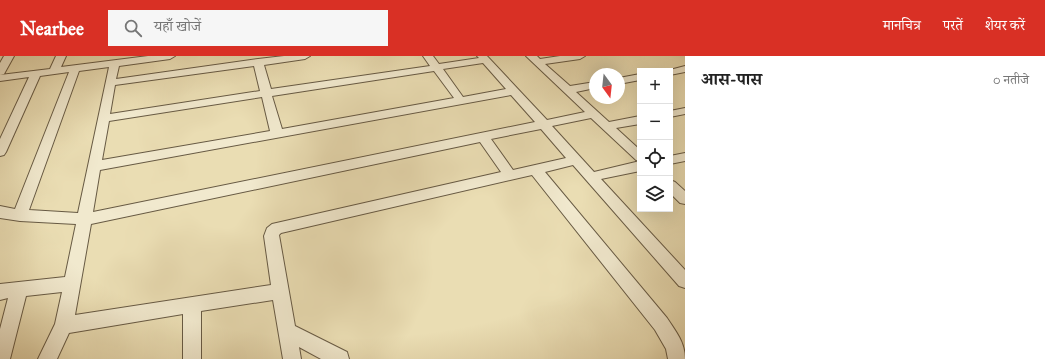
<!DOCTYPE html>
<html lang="hi">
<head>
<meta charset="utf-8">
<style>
  :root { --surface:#fff; --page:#f6f6f6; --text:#222; --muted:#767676; --line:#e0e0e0; --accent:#d93025 }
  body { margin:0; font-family:"IM FELL Great Primer","Noto Serif Devanagari",serif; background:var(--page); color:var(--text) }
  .controls { position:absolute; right:12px; top:12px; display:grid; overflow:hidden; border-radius:0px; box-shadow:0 4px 16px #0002 }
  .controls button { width:36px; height:36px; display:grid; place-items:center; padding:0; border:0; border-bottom:1px solid var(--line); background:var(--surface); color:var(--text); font:20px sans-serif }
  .compass { position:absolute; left:589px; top:12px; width:36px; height:36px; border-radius:50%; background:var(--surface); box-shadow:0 4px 16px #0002; rotate:165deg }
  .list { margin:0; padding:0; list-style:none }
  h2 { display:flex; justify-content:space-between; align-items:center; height:52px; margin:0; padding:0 16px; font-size:17px }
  h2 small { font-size:13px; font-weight:400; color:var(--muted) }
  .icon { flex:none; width:22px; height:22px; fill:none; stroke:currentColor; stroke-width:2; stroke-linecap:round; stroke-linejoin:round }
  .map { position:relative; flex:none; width:685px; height:303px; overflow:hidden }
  header { display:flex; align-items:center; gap:24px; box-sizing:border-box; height:56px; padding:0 20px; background:var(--accent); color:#fff }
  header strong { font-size:19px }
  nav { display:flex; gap:22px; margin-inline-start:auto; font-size:14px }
  .search { width:280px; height:36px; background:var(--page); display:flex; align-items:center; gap:10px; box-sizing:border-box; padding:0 14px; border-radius:0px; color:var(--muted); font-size:15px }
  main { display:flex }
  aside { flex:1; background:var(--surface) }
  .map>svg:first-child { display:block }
</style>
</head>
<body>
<header>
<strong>Nearbee</strong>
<div class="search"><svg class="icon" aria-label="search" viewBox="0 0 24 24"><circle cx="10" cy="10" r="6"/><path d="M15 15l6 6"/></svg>यहाँ खोजें</div>
<nav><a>मानचित्र</a><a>परतें</a><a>शेयर करें</a></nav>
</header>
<main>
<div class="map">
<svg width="685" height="303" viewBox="0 0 685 303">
  <rect width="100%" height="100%" fill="#eaddb3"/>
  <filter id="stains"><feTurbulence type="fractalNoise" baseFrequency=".005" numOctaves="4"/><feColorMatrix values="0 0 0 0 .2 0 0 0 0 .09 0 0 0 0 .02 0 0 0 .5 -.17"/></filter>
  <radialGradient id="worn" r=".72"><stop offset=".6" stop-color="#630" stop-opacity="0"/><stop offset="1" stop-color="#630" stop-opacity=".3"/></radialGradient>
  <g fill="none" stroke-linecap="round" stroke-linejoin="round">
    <!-- street casing -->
    <g stroke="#675a44" stroke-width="2">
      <g id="street">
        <path d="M 4,0 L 14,0 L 4,18 L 0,19 L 50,13 L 56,0 L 66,0 L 61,11 L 148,0 L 175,0 L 170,3 L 119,10 L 116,23 L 258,3 L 284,0 L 310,0 L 305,3 L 264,9 L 271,33 L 430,10 L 423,0 L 433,0 L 439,8 L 479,2 L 477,0 L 487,0 L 547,64 L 585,56 L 526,0 L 537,0 L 540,3 L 560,0 L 585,0 L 580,3 L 545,8 L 570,30 L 595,26 L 595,32 L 576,36 L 609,66 L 640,60 L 640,68 L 616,72 L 640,94 L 640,105 L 636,104 L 591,62 L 552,70 L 594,116 L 640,105 L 640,115 L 601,123 L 685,214 L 685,232 L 679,230 L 573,109 L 545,116 L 667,262 C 676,276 685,286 685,303 L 668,303 L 666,293 L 655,274 L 532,119 L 281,177 L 279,179 L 295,270 L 347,296 L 349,303 L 321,303 L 299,291 L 301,303 L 283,303 L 273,244 L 201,255 L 201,303 L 183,303 L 183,258 L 69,277 L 57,303 L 38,303 L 55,268 L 62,236 L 26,240 L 10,303 L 0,303 L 0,273 L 8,242 L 0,244 L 0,228 L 65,221 L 76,168 L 20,165 L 0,162 L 0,150 L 15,153 L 69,16 L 40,20 L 6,96 L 4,99 L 0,100 L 0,83 L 29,21 L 0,25 L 0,7 ZM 483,7 L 506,33 L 463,41 L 443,13 ZM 254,10 L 260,35 L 110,58 L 115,29 ZM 109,11 L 78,157 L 29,154 L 79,15 ZM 434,15 L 454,42 L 282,73 L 272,40 ZM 511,39 L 535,66 L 93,156 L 100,114 ZM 262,41 L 270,75 L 102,104 L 109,65 ZM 541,73 L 566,102 L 513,114 L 491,83 ZM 480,86 L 501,116 L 272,168 L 267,172 L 264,180 L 271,229 L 75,259 L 91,168 Z"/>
        <polygon points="685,10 685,16 670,19 670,15 666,15"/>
        <polygon points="640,18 640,24 619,28 619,22"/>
        <polygon points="685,52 685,58 670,61 670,55"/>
        <polygon points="685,97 685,105 670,108 670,100"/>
        <polygon points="670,124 675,126 685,135 685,148 680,147 670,137"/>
      </g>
    </g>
    <!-- street -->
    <use href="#street" fill="#f1e9ce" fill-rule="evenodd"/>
  </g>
  <rect width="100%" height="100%" filter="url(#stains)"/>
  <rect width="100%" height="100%" fill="url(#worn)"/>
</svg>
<div class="controls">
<button>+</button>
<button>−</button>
<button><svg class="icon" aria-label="locate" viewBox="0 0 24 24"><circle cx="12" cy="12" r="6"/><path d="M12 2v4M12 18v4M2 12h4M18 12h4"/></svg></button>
<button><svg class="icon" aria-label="layers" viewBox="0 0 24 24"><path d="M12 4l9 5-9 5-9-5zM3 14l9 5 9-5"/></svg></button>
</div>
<svg class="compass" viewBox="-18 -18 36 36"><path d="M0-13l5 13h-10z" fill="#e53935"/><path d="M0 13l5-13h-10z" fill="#767676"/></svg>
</div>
<aside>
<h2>आस-पास<small>0 नतीजे</small></h2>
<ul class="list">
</ul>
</aside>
</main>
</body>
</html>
